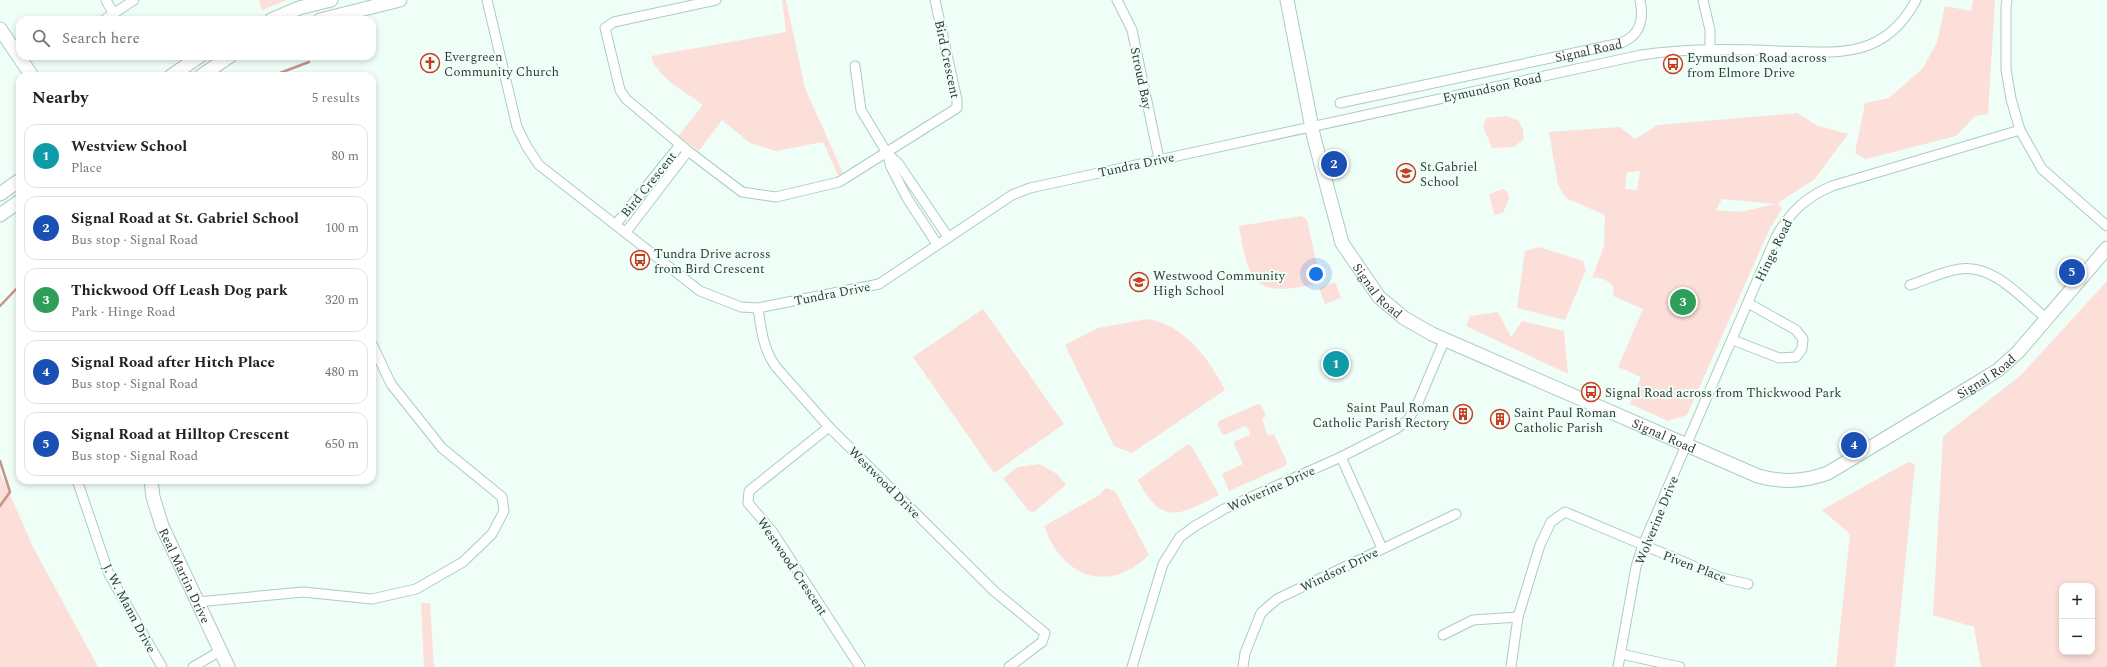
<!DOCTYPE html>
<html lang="en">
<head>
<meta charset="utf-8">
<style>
  :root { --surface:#fff; --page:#f2f2f2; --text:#222; --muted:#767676; --line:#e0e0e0; --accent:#7c3aed }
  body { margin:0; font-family:Spectral,serif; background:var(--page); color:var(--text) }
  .controls { position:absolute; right:12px; bottom:12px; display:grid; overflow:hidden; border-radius:8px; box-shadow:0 2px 6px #0003 }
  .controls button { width:36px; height:36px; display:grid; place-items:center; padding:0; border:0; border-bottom:1px solid var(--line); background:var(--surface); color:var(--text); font:20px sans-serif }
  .you { position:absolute; left:1316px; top:274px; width:14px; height:14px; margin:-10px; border:3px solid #fff; border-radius:50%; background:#1a73e8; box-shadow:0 0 0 6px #1a73e833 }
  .badge { display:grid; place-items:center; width:26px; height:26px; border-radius:50%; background:var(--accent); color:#fff; font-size:13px; font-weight:700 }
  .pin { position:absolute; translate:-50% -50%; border:2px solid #fff; box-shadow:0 1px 4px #0006 }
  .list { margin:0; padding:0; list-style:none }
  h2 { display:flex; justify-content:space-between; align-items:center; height:52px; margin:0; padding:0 16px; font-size:17px }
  h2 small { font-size:13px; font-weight:400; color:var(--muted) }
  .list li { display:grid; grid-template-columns:26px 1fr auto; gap:12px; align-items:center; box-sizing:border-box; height:64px; margin:0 8px 8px; padding:0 8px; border:1px solid var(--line); border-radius:12px }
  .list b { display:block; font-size:15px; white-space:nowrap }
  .list p { margin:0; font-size:13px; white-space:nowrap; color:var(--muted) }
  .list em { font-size:13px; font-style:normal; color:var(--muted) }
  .icon { flex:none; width:22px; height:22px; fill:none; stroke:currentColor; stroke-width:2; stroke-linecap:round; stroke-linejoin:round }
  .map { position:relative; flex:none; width:2107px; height:667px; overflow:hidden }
  .search { position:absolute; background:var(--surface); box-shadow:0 2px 6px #0003; left:16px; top:16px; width:360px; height:44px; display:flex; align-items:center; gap:10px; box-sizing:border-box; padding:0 14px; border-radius:12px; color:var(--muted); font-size:15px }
  .panel { position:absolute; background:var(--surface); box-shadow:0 2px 6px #0003; left:16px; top:72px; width:360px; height:412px; border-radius:12px }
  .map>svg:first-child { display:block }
</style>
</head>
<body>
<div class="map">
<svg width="2107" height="667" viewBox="0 0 2107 667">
  <rect width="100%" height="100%" fill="#f0fef8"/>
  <!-- green -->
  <g fill="#fddfd9" fill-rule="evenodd">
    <polygon points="259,0 287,0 262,10"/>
    <path d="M 782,0 L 786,0 L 805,88 L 843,173 L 838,175 L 823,142 L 776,151 L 750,143 L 722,120 L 699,151 L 678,136 L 703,105 C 685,91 658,79 651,56 L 786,32 Z"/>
    <polygon points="1973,0 1995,0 1988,114 1975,116 1956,136 1866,159 1855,153 1865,103 1889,98 1923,68 1937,42 1945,6 1971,11"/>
    <path d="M 1797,113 L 1818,126 L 1848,134 L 1815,179 L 1778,203 L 1782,209 L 1770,228 L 1687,415 L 1668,421 L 1630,404 L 1641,377 L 1618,367 L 1643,309 L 1613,296 L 1614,287 C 1609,281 1600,276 1592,278 L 1604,246 L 1605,215 L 1566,198 L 1558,185 L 1549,132 L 1620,127 L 1635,139 L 1658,125 ZM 1640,171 L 1637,190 L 1625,189 L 1627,172 ZM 1722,199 L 1776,204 L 1740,212 L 1716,210 Z"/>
    <polygon points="1506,116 1518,120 1523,129 1524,139 1514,147 1492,148 1483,126 1487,118"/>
    <polygon points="1503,189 1507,191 1509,198 1503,213 1494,215 1489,194"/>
    <path d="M 1302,216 L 1307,220 L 1321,283 C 1258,297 1249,289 1239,226 Z"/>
    <polygon points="1539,247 1583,261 1586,270 1565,320 1517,308 1525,251"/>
    <path d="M 2107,281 L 2107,667 L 1981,667 L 1974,627 L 1933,615 L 1943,436 L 2020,376 ZM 2062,586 L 2092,586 L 2092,652 L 2062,652 Z"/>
    <polygon points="1335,282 1341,298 1325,304 1319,288"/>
    <polygon points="983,309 1064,424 994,473 913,357"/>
    <polygon points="1498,312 1511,337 1522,321 1564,331 1568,374 1466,326 1470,316"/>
    <path d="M 1147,319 C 1184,324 1209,359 1225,390 L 1132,453 L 1114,446 L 1065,345 L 1098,328 Z"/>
    <polygon points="1258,404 1261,405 1266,416 1262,419 1267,434 1269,436 1274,434 1287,462 1285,466 1229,491 1222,474 1243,464 1234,444 1235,441 1250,435 1250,433 1247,427 1245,426 1225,435 1222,434 1217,424 1219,421"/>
    <path d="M 1188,444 L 1192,447 L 1219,495 C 1180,514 1163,528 1138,480 Z"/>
    <polygon points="1908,462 1915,464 1895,667 1836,667 1850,534 1822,510"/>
    <polygon points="1039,464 1057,474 1066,485 1034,512 1029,511 1003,478 1018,467"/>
    <polygon points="0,472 33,547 98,667 0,667"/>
    <path d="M 1106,488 L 1115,491 L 1149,555 C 1108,595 1062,577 1044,526 L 1098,496 Z"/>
    <polygon points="421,603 430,603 434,667 424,667"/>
  </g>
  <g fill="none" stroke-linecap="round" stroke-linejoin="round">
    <!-- stream -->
    <g stroke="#c49489" stroke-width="2.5">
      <polyline points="272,76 309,62"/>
      <polyline points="0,306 20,285"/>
      <polyline points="0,461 10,492 0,506"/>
    </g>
    <!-- street casing -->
    <g stroke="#aacdbe" stroke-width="11">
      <g id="street">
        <polyline points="106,0 113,13"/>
        <path d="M 487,0 L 517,127 L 527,147 L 539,165 L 700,291 L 741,307 L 758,308 L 879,284 L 1012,195 L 1030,188 L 1641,55 C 1687,48 1732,49 1778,51 C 1805,51 1834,55 1860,48 C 1886,41 1904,23 1916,0"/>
        <polyline points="716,0 614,22 605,28 620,90 626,99 688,151 742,192 776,197 839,182 957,108 957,100 935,0"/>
        <polyline points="1117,0 1132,30 1159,159"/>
        <polyline points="1703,0 1710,30 1710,49"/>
        <polyline points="2007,0 2006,7 2006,69 2011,99 2020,130 2042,169 2107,226"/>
        <polyline points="104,20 134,0"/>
        <polyline points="855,66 861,110 887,153 891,167 907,198 937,244"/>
        <path id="s1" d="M 1340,103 L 1621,43 C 1641,35 1644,19 1640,0"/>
        <polyline points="888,154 898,163 948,237"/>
        <polyline points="616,224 680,145"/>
        <polyline points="626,232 688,151"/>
        <path d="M 1910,285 C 1926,280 1943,271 1960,269 C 1994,264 2022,299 2046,318"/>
        <path d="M 758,308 C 761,329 763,349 776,367 L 829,427 L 994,591 L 1045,633 L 1042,642 L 1009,667"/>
        <polyline points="1733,340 1779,358 1796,357 1802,349 1803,339 1796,330 1748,303"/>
        <polyline points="829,427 749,491 748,503 772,531 860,667"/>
        <polyline points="1341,457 1382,548"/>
        <polyline points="77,480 109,574 162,667"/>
        <polyline points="197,602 303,592 372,599 416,589 463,562 492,534 504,511 502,497 442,448 391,384 372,344"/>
        <polyline points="1443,635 1473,620 1518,617"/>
        <polyline points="1621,654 1680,667"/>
        <polyline points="193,667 220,651"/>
        <polyline points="1132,667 1163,564 1180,537 1195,526 1224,509 1341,457 1396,429 1408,420 1417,405 1445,339"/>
        <polyline points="1243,667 1245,653 1261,613 1277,599 1456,514"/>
        <polyline points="1511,667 1518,617 1540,545 1551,522 1565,512 1722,578 1748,584"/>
        <path d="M 1618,667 L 1636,567 L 1643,545 L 1776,237 C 1790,212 1806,197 1832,186 L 2020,130"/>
      </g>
    </g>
    <!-- secondary casing -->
    <g stroke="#aacdbe" stroke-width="15">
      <g id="secondary">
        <path id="s2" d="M 1287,0 L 1314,138 L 1342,243 L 1379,297 L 1404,318 L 1432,334 L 1758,476 C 1782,483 1804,482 1828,473 L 1982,380 L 1998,370 L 2018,352 L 2107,248"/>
        <polyline points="271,20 299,8 331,0"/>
        <polyline points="320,20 400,0"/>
        <polyline points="0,29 32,76"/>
        <polyline points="171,76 200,56"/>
        <polyline points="201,76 230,56"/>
        <polyline points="0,194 20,180"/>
        <polyline points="0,215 20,201"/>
        <path id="s3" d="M 151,480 L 153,497 L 162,526 L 228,667"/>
      </g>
    </g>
    <!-- street -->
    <use href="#street" stroke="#fff" stroke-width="9"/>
    <!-- secondary -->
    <use href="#secondary" stroke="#fff" stroke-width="13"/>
  </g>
  <!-- icons -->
  <defs>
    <g id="church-ring" transform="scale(1)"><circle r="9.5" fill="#f0fef8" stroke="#c83d21" stroke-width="1.5"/><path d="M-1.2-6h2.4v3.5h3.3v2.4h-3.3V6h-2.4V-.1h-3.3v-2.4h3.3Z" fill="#c83d21"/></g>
    <g id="bus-ring" transform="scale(1)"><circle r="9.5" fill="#f0fef8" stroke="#c83d21" stroke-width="1.5"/><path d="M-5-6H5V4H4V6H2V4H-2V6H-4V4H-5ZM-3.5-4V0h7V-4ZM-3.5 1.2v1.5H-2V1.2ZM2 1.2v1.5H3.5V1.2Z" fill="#c83d21"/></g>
    <g id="school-ring" transform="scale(1)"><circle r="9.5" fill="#f0fef8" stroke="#c83d21" stroke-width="1.5"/><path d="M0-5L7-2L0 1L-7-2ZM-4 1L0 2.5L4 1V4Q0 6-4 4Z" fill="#c83d21"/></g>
    <g id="building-ring" transform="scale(1)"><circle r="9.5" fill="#f0fef8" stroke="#c83d21" stroke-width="1.5"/><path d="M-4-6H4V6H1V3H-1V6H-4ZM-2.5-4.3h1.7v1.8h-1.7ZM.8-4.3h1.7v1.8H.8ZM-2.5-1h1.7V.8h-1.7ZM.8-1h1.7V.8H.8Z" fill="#c83d21"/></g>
  </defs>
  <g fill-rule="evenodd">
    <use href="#church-ring" x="430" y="63"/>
    <use href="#bus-ring" x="1673" y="64"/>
    <use href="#school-ring" x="1406" y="173"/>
    <use href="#bus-ring" x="640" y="260"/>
    <use href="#school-ring" x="1139" y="282"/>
    <use href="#bus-ring" x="1591" y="392"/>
    <use href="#building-ring" x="1463" y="414"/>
    <use href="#building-ring" x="1500" y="419"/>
  </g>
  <g text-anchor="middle" stroke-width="4" stroke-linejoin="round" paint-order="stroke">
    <!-- street labels -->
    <g font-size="13" fill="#2e3c36" stroke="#f0fef8">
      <text dy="5" stroke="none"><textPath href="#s1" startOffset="254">Signal Road</textPath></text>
      <text transform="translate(948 59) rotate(78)" y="5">Bird Crescent</text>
      <text transform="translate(1142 78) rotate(78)" y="5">Stroud Bay</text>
      <text transform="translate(1492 87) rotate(-12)" y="5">Eymundson Road</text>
      <text transform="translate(1136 164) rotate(-12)" y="5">Tundra Drive</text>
      <text transform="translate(648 184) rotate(-51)" y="5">Bird Crescent</text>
      <text transform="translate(1773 250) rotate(-64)" y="5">Hinge Road</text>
      <text dy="5" stroke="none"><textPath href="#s2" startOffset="309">Signal Road</textPath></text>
      <text transform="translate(832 293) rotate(-11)" y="5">Tundra Drive</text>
      <text dy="5" stroke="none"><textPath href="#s2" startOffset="992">Signal Road</textPath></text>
      <text dy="5" stroke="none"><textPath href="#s2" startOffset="633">Signal Road</textPath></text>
      <text transform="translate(885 482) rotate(45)" y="5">Westwood Drive</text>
      <text transform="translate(1271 488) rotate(-24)" y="5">Wolverine Drive</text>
      <text transform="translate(1656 520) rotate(-68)" y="5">Wolverine Drive</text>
      <text transform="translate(793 566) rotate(56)" y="5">Westwood Crescent</text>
      <text transform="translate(1695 566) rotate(21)" y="5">Piven Place</text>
      <text transform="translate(1339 569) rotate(-26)" y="5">Windsor Drive</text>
      <text dy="5" stroke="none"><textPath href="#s3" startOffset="102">Real Martin Drive</textPath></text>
      <text transform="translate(130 608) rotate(62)" y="5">J. W. Mann Drive</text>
    </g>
    <!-- poi labels -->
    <g font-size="13" fill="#2e3c36" stroke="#f0fef8" text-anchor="start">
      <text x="444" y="61">Evergreen<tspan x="444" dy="15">Community Church</tspan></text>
      <text x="1687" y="62">Eymundson Road across<tspan x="1687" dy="15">from Elmore Drive</tspan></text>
      <text x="1420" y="171">St.Gabriel<tspan x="1420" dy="15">School</tspan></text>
      <text x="654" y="258">Tundra Drive across<tspan x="654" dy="15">from Bird Crescent</tspan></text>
      <text x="1153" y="280">Westwood Community<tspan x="1153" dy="15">High School</tspan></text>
      <text x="1605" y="397">Signal Road across from Thickwood Park</text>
      <text x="1449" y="412" text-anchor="end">Saint Paul Roman<tspan x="1449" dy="15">Catholic Parish Rectory</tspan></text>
      <text x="1514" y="417">Saint Paul Roman<tspan x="1514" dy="15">Catholic Parish</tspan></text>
    </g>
  </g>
</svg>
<div class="controls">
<button>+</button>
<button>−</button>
</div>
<div class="you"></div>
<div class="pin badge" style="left:1336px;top:364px;background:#0f9aa8">1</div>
<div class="pin badge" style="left:1334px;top:164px;background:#1a4fb4">2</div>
<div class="pin badge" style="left:1683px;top:302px;background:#2e9e5b">3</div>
<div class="pin badge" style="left:1854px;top:445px;background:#1a4fb4">4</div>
<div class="pin badge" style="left:2072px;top:272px;background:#1a4fb4">5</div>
<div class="search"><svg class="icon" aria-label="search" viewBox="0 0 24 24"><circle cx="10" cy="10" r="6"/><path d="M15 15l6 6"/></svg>Search here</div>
<section class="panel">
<h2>Nearby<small>5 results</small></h2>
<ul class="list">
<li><span class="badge" style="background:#0f9aa8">1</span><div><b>Westview School</b><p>Place</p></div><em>80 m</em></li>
<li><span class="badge" style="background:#1a4fb4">2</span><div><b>Signal Road at St. Gabriel School</b><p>Bus stop · Signal Road</p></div><em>100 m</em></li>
<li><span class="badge" style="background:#2e9e5b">3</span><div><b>Thickwood Off Leash Dog park</b><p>Park · Hinge Road</p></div><em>320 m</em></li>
<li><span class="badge" style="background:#1a4fb4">4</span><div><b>Signal Road after Hitch Place</b><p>Bus stop · Signal Road</p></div><em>480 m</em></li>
<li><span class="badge" style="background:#1a4fb4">5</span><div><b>Signal Road at Hilltop Crescent</b><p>Bus stop · Signal Road</p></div><em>650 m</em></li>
</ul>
</section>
</div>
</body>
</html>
